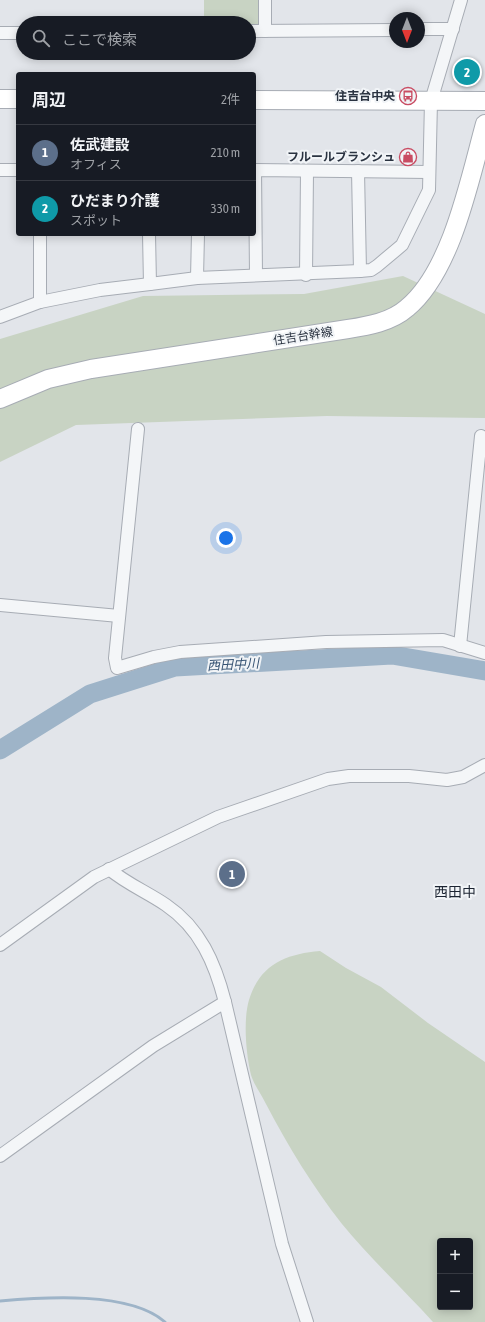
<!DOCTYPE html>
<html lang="ja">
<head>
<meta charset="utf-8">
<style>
  :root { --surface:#171b24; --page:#20242c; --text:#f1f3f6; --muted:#9ea1a6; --line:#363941; --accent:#c94c63 }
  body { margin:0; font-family:"Asap Condensed","Noto Sans JP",sans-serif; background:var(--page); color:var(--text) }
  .controls { position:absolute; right:12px; bottom:12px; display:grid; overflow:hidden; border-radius:4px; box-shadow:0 2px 10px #0003 }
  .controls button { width:36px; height:36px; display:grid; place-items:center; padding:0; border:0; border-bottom:1px solid var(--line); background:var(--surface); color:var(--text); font:20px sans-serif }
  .compass { position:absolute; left:389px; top:12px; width:36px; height:36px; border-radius:50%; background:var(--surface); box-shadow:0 2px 10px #0003; rotate:180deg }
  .you { position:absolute; left:226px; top:538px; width:14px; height:14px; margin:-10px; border:3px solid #fff; border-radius:50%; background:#1a73e8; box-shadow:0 0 0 6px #1a73e833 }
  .badge { display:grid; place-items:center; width:26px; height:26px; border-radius:50%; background:var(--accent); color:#fff; font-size:13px; font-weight:700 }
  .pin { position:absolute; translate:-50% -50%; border:2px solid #fff; box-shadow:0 1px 4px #0006 }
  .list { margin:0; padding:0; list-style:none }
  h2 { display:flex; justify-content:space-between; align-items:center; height:52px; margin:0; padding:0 16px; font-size:17px }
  h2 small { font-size:13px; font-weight:400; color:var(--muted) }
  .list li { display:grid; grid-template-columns:26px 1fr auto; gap:12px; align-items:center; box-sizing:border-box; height:56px; padding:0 16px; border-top:1px solid var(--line) }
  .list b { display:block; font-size:15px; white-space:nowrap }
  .list p { margin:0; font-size:13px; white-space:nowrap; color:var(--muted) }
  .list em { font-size:13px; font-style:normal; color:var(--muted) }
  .icon { flex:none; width:22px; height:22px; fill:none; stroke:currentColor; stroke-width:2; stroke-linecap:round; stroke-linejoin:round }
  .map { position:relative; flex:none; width:485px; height:1322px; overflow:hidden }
  .search { position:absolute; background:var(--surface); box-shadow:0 2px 10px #0003; left:16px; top:16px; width:240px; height:44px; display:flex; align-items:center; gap:10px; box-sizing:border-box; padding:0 14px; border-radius:22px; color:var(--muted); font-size:15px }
  .panel { position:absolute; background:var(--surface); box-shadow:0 2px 10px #0003; left:16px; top:72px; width:240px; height:164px; border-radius:4px }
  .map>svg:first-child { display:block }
</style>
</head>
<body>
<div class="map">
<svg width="485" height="1322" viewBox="0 0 485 1322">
  <rect width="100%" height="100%" fill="#e2e5ea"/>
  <!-- green -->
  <g fill="#c8d3c3" fill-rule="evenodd">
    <polygon points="204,0 262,0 262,22 256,27 249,27 249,23 204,23"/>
    <polygon points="403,276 485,314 485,418 327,416 76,425 0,462 0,339 143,296 304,294"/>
    <path d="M 320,951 L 346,968 L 381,987 L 428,1023 L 485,1062 L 485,1322 L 433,1322 C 404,1290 369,1257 342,1224 C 313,1187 288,1146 266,1104 C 262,1095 254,1085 251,1075 C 246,1054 243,1020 249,1000 C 260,964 286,954 320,951 ZM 440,1241 L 470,1241 L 470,1307 L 440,1307 Z"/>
  </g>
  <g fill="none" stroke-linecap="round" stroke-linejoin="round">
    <!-- stream -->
    <path stroke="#9eb4c8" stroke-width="3" d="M 0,1301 C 44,1297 130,1291 165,1322"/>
    <!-- river -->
    <polyline stroke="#9eb4c8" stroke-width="19" points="0,750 90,694 175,667 392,655 485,671"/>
    <!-- street casing -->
    <g stroke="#a7acb4" stroke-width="14">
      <g id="street">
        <polyline points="419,29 453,29"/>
        <polyline points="249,31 395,30"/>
        <polyline points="265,31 265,0"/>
        <polyline points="0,33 23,33"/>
        <polyline points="0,170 18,170"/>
        <polyline points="358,171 360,271"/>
        <polyline points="149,234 150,284"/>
        <polyline points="256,275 255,170 429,172"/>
        <polyline points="306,275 307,172"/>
        <polyline points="197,278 198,234"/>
        <polyline points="40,302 40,234"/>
        <polyline points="0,317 40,302 100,290 150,284 197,278 360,271 371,270 377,266 402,245 429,190 431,101 461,0"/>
        <polyline points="138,429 115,658 117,668 154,657 180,652 326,642 443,640 485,653"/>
        <polyline points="0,605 119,616"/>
        <polyline points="460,646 481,436"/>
        <path d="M 109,869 C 127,884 147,892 166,905 C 200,928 215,963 225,1002 L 282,1244 L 307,1322"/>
        <polyline points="0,945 94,877 218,817 328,779 349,776 409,776 447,780 463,777 485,765"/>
        <polyline points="0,1156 153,1046 225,1002"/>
      </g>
    </g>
    <!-- secondary casing -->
    <g stroke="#a7acb4" stroke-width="20">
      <g id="secondary">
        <polyline points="0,99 18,99"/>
        <polyline points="254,100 485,101"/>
        <path d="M 0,399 L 48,379 L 91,369 L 348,329 C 368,326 391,322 407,308 C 452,271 470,178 485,124"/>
      </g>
    </g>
    <!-- street -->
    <use href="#street" stroke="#f4f6f8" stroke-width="12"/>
    <!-- secondary -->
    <use href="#secondary" stroke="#fff" stroke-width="18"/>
  </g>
  <!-- icons -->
  <defs>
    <g id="bus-ring" transform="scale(0.9)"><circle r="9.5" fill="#f1f4f7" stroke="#c94c63" stroke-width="1.5"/><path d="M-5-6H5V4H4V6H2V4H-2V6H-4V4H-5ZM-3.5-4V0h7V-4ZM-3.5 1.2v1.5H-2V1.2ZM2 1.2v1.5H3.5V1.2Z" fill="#c94c63"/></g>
    <g id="shop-ring" transform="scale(0.9)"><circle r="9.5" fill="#f1f4f7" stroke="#c94c63" stroke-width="1.5"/><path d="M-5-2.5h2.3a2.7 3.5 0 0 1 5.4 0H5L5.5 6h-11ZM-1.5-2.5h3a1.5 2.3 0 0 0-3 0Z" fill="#c94c63"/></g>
  </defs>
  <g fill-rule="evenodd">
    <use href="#bus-ring" x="408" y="96"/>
    <use href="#shop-ring" x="408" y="157"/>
  </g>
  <g text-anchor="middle" stroke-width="4" stroke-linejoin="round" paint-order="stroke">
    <!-- poi labels -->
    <g font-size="12" font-weight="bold" fill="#2a3341" stroke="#f1f4f7" text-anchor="end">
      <text x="395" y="100">住吉台中央</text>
      <text x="395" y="161">フルールブランシュ</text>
    </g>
    <!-- street labels -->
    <g font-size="12" fill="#2a3341" stroke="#f1f4f7">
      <text transform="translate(303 336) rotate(-9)" y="4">住吉台幹線</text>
    </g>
    <!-- water labels -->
    <g font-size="13" font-style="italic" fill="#365373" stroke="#f1f4f7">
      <text transform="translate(233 664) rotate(-3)" y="5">西田中川</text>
    </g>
    <!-- quarter labels -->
    <g font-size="14" fill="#1c2432" stroke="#f1f4f7">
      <text x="455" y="897">西田中</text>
    </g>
  </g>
</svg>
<div class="controls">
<button>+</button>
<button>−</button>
</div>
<svg class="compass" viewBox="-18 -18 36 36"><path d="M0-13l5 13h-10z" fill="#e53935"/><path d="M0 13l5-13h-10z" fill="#9ea1a6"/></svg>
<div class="you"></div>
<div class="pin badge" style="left:232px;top:874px;background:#5c6f8a">1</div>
<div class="pin badge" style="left:467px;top:72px;background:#0f9aa8">2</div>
<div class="search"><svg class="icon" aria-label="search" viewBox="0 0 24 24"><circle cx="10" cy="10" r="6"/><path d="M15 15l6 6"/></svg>ここで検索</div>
<section class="panel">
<h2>周辺<small>2件</small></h2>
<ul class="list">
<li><span class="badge" style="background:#5c6f8a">1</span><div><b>佐武建設</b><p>オフィス</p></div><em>210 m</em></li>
<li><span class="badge" style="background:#0f9aa8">2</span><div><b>ひだまり介護</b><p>スポット</p></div><em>330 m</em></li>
</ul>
</section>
</div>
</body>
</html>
